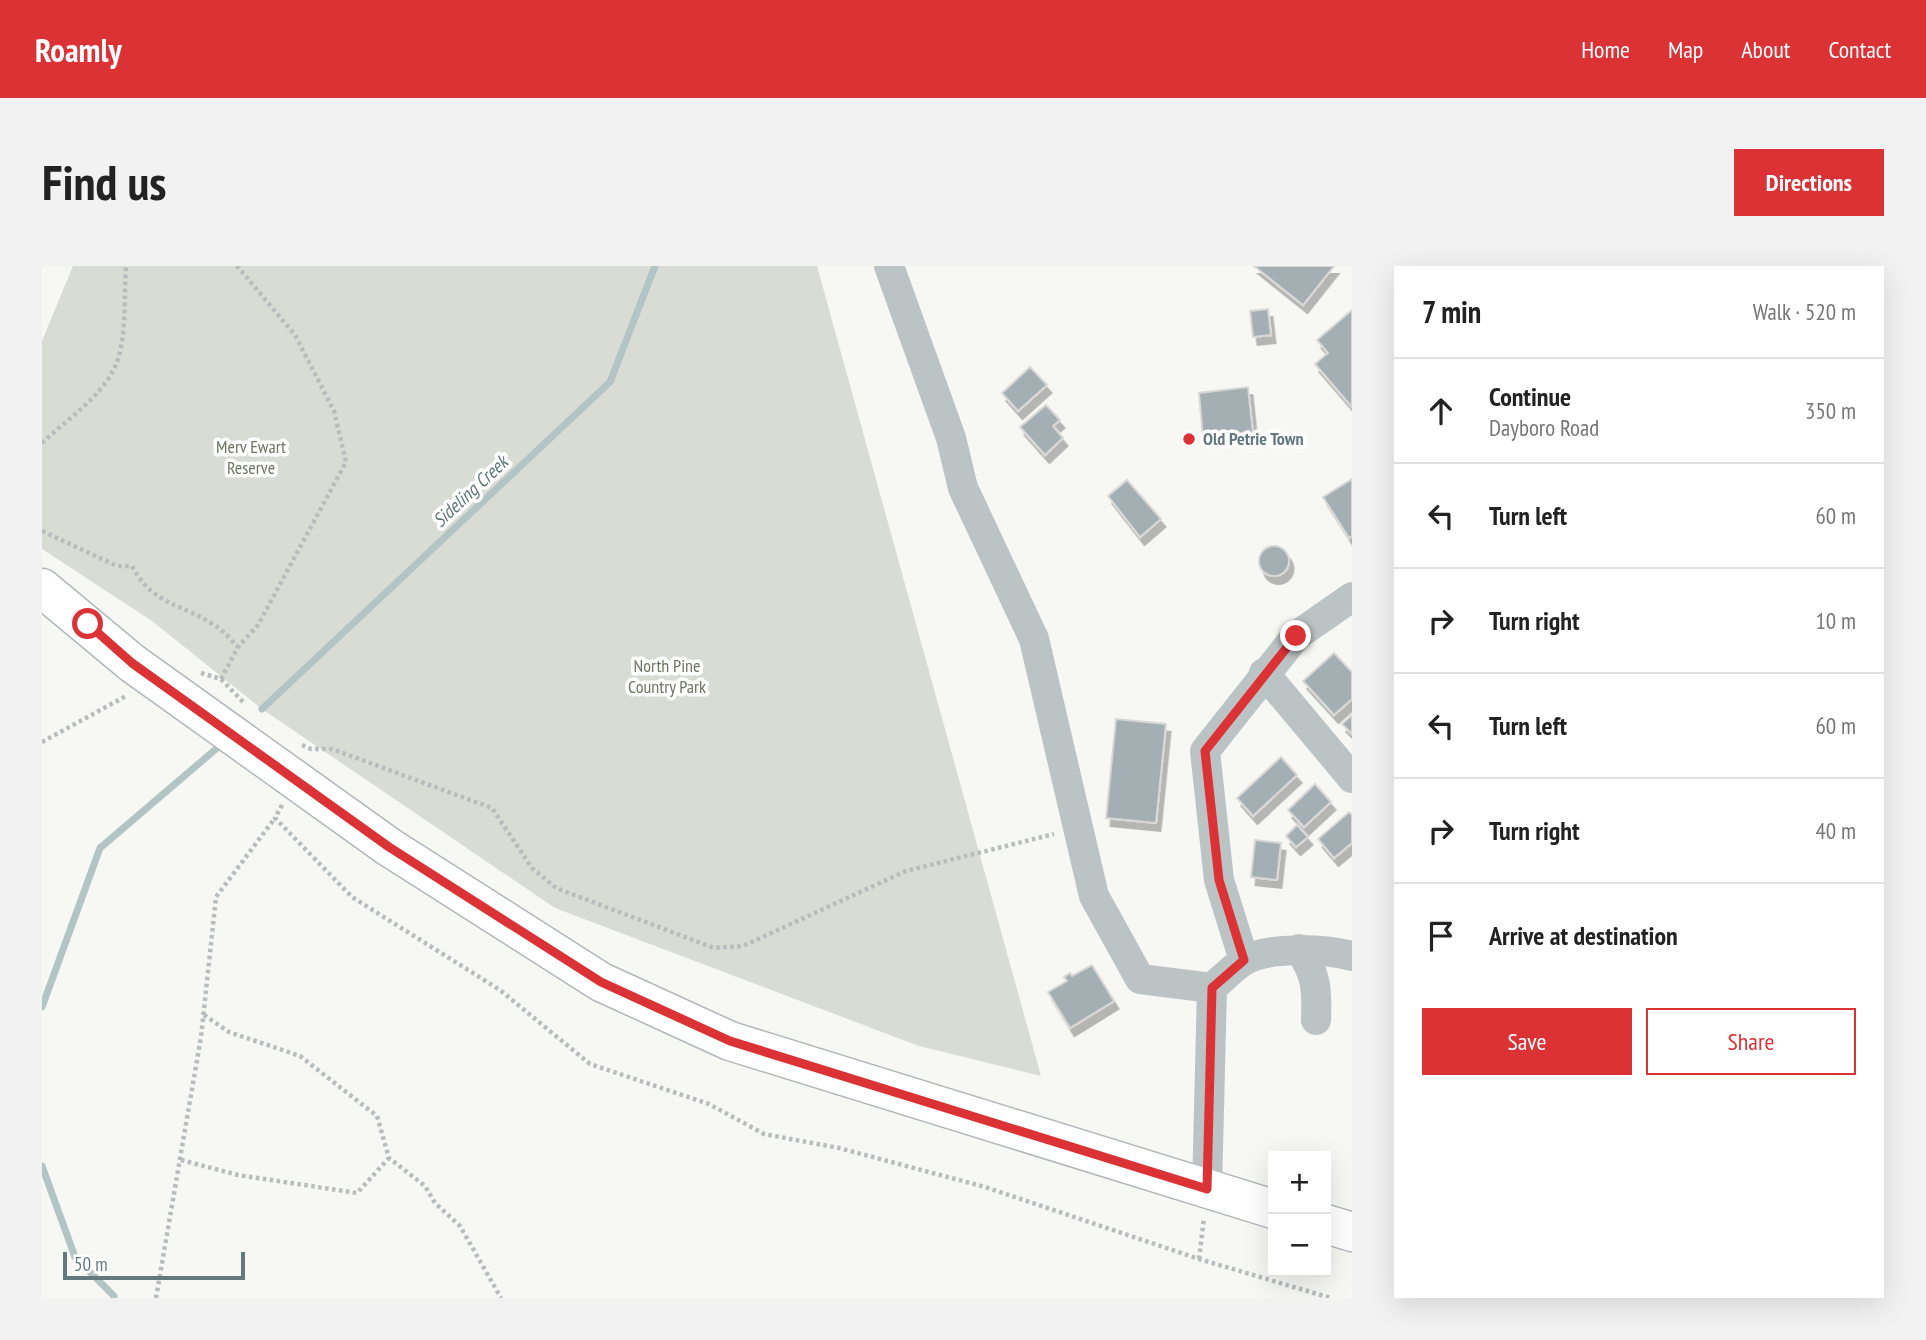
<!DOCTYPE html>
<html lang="en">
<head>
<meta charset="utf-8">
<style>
  :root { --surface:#fff; --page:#f2f2f2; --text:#222; --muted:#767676; --line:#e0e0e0; --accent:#da3235 }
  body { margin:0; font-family:"PT Sans Narrow",sans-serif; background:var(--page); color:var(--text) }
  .controls { position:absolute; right:21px; bottom:21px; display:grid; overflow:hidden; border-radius:0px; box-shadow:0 7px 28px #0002 }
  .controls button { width:63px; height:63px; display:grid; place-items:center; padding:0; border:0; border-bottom:2px solid var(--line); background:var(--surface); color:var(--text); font:35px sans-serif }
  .scale { position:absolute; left:21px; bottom:18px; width:182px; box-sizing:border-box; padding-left:7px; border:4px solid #64797e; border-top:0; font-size:19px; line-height:24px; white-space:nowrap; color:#64797e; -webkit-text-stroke:5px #fff; paint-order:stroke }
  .stop { position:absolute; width:21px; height:21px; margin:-16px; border:5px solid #da3235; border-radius:50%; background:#fff }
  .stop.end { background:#da3235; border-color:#fff; box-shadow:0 2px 7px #0008 }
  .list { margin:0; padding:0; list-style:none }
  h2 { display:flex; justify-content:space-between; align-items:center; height:91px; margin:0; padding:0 28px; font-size:30px }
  h2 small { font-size:23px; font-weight:400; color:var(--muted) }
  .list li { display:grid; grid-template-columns:46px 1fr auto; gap:21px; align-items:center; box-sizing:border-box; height:105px; padding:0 28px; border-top:2px solid var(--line) }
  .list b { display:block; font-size:26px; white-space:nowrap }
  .list p { margin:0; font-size:23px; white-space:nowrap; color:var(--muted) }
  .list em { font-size:23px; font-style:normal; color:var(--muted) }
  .actions { display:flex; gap:14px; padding:21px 28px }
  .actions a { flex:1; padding:16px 0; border:2px solid var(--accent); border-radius:0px; text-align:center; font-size:24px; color:var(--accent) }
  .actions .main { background:var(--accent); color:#fff }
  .icon { flex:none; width:38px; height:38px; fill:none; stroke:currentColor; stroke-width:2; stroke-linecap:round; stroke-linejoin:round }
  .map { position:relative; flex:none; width:1310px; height:1032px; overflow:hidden; border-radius:0px }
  header { display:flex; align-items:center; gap:42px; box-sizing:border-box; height:98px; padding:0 35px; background:var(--accent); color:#fff }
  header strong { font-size:33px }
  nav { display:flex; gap:38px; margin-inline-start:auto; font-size:24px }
  .intro { display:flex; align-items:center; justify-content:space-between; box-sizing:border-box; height:168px; padding:0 42px }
  h1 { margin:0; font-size:49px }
  .button { padding:18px 32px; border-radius:0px; background:var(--accent); color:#fff; font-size:24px; font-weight:700 }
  main { display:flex; gap:42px; padding:0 42px }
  aside { flex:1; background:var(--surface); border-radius:0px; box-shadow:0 7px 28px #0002 }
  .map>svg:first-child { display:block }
</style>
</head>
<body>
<header>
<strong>Roamly</strong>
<nav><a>Home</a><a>Map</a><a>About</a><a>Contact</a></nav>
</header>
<div class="intro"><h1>Find us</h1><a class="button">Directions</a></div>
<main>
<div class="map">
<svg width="1310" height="1032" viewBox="0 0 1310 1032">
  <defs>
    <filter id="shadow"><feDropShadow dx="4.5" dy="8" stdDeviation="0" flood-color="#0004"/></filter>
  </defs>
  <rect width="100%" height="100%" fill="#f7f7f4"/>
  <!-- green -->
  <polygon fill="#d9dcd4" points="31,0 775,0 999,810 877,780 513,642 220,443 110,355 0,283 0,75"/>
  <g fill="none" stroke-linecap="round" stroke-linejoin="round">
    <!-- stream -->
    <g stroke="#b3c4c4" stroke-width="7">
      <polyline points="220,443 568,116 613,0"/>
      <polyline points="0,741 58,582 181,477"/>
      <polyline points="0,900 33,991 72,1030"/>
    </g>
  </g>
  <!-- building -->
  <g fill="#a3afb2" stroke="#d9d8d7" stroke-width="2" filter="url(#shadow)">
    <polygon points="1212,0 1292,0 1261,39"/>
    <polygon points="1226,43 1229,69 1211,71 1208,45"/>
    <polygon points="1310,44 1310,141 1273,98 1286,87 1275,74"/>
    <polygon points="988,101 1005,119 976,145 960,127"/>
    <polygon points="1206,121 1211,168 1161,173 1157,127"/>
    <polygon points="1004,139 1018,154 1011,160 1021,172 1003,189 978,161"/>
    <polygon points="1310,213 1310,270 1307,272 1281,231"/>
    <polygon points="1085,214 1119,253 1098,271 1066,230"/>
    <circle cx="1232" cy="295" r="15"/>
    <polygon points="1292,387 1310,406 1310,433 1292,449 1261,415"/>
    <polygon points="1310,449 1310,468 1300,458"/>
    <polygon points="1074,453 1124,458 1114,557 1064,552"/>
    <polygon points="1239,491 1255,509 1211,550 1195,532"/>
    <polygon points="1273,518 1289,536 1262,561 1246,544"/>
    <polygon points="1307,546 1310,549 1310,577 1292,592 1276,573"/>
    <polygon points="1255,559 1266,571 1254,581 1244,570"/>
    <polygon points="1213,574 1239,577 1235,614 1209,611"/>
    <polygon points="1050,699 1072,735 1028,762 1006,726 1025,715 1022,711 1028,707 1030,710"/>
  </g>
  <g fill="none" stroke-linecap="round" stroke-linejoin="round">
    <!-- major casing -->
    <g stroke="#b0b7b9" stroke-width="41">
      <g id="major">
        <polyline points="0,322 90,397"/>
        <polyline points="347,581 559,716 688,775 1231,943"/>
        <polyline points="1284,958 1310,966"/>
      </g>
    </g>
    <!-- path -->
    <g stroke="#b7bcbd" stroke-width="4.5" stroke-dasharray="3.5 3.5" stroke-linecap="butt">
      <path d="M 0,177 C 24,154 57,133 72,103 C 85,78 82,29 84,0"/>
      <path d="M 0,265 L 75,300 L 90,300 C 110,339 139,337 172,359 C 181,364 189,374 196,381"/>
      <polyline points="159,407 179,413 202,437"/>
      <polyline points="179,413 196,381 216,359 304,196 292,145 253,69 195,0"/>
      <polyline points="0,476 84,430"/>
      <polyline points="260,479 269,483 290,483 450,542 490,602 514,622 672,682 701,680 864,605 1012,568"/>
      <polyline points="240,539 233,552 310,631 458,724 548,798 667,838 722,868 797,882 943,921 1157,993 1289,1032"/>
      <polyline points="162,749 187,766 258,790 335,850 347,892 383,920 393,937 418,960 459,1032"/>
      <polyline points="139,894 196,909 315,927 347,892"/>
      <polyline points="1157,993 1162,952"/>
      <polyline points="114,1032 159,771 174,631 233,552"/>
    </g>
    <!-- minor -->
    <g stroke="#bcc3c4" stroke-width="30">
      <polyline points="847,0 909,172 921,222 992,373 1052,630 1098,713 1170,722"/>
      <polyline points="1222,407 1310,512"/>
      <path d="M 1257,683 C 1275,709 1275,723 1274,754"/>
      <polyline points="1202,694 1177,614 1163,485 1254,370 1310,331"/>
      <path d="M 1165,923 L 1170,722 C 1180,713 1190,703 1200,696 C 1223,680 1284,683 1310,690"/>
    </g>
    <!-- major -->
    <use href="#major" stroke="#fff" stroke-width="38"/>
    <!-- major-bridge casing -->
    <g stroke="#b0b7b9" stroke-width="41" stroke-linecap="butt">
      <polyline id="major-bridge" points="90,397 347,581"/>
    </g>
    <!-- major-bridge -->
    <use href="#major-bridge" stroke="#fff" stroke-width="38"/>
  </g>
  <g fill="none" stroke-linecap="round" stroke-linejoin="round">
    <!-- route -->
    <polyline stroke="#da3235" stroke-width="9" points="46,358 90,397 347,581 559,716 688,775 1165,923 1170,722 1202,694 1177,614 1163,485 1254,370"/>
  </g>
  <!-- markers -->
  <circle fill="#da3235" stroke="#fff" stroke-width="2.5" cx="1147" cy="173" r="7"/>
  <g text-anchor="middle" stroke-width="7" stroke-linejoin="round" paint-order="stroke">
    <!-- poi labels -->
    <g font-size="18" font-weight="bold" fill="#64797e" stroke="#fff" text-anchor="start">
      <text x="1161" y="179">Old Petrie Town</text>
    </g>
    <!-- park labels -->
    <g font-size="18" fill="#6b7662" stroke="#fff">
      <text x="209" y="187">Merv Ewart<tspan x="209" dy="21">Reserve</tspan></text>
      <text x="625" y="406">North Pine<tspan x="625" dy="21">Country Park</tspan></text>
    </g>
    <!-- water labels -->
    <g font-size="19" font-style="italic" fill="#5e7878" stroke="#fff">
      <text transform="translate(428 225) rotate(-43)" y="7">Sideling Creek</text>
    </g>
  </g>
</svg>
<div class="controls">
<button>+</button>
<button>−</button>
</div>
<div class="scale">50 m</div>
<div class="stop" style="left:46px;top:358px"></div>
<div class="stop end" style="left:1254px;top:370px"></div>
</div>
<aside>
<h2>7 min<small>Walk · 520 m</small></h2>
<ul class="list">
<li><svg class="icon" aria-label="ahead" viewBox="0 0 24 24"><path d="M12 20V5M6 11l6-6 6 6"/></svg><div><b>Continue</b><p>Dayboro Road</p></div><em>350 m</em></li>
<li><svg class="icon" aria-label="left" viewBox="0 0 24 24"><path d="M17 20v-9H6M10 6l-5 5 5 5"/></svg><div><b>Turn left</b></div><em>60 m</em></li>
<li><svg class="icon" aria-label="right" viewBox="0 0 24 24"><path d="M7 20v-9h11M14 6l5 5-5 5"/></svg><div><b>Turn right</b></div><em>10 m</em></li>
<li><svg class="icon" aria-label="left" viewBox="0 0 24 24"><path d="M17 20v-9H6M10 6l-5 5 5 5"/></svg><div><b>Turn left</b></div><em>60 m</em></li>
<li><svg class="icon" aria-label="right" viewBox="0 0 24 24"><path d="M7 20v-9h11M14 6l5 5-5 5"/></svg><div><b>Turn right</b></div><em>40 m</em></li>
<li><svg class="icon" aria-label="arrive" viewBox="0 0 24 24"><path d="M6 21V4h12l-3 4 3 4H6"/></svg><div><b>Arrive at destination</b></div></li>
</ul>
<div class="actions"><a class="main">Save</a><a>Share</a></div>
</aside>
</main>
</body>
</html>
